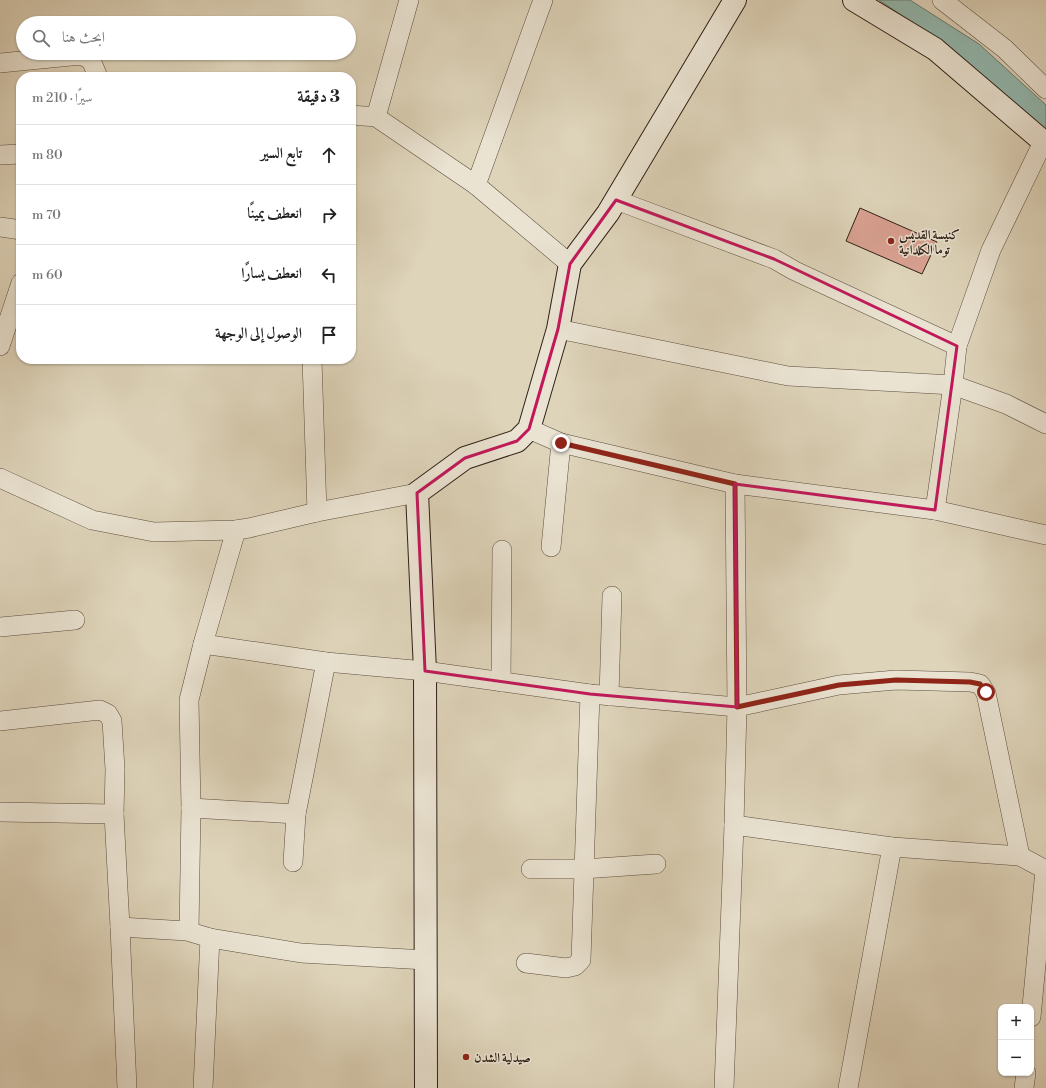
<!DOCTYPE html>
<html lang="ar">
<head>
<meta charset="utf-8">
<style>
  :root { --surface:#fff; --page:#f2f2f2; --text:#222; --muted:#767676; --line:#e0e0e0 }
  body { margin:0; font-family:"Libre Bodoni",Amiri,serif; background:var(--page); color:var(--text); direction:rtl }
  .controls { position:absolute; right:12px; bottom:12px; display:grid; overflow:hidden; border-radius:8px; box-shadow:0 1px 3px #0004 }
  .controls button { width:36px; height:36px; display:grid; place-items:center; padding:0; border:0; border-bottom:1px solid var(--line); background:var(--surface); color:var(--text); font:20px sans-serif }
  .stop { position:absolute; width:12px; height:12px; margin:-9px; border:3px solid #8f2418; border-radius:50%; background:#fff }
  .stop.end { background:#8f2418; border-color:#fff; box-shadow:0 1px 4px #0008 }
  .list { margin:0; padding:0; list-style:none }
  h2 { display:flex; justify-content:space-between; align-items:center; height:52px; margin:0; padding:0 16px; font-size:17px }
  h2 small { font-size:13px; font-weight:400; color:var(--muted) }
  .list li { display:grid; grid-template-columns:26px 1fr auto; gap:12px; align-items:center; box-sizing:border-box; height:60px; padding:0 16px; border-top:1px solid var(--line) }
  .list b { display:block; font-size:15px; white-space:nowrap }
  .list em { font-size:13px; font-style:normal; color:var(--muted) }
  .icon { flex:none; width:22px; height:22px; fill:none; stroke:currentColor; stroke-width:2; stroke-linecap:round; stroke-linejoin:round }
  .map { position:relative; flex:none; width:1046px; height:1088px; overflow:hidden; direction:ltr }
  .search { position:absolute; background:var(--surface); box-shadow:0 1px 3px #0004; left:16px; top:16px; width:340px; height:44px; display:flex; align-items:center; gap:10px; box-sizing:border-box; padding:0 14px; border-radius:22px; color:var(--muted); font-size:15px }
  .panel { position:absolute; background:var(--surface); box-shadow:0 1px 3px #0004; left:16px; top:72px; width:340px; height:292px; border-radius:16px; direction:rtl }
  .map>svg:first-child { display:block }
</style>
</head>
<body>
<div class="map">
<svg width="1046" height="1088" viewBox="0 0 1046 1088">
  <rect width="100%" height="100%" fill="#ded4ba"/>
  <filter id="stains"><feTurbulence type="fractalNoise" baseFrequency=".005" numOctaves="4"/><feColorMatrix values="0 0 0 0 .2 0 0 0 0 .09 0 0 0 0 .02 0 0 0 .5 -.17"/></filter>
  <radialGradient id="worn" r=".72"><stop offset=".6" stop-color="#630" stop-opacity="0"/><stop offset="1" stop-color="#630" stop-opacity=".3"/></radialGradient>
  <!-- water -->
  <polygon fill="#93b8af" stroke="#6b7b71" points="879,0 910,0 979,44 1046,105 1046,129 999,96 929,34"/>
  <!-- building -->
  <polygon fill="#d9a192" stroke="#302015" points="860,208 937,242 922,274 846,241"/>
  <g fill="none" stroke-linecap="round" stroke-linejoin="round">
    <!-- street casing -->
    <g stroke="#5c4d3e" stroke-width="20">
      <g id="street">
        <polyline points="942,0 1005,49 1046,89"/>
        <polyline points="0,63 81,55 91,60 98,77"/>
        <polyline points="351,115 376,117 476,185 570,264"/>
        <polyline points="376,117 409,0"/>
        <polyline points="0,155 21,154"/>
        <polyline points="476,185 543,0"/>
        <polyline points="616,200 774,259 795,271 957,346"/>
        <polyline points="0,227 21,230"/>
        <polyline points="558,329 788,376 953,385 1006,404 1046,424"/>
        <polyline points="0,346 21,283"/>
        <polyline points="312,359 317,512"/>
        <polyline points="529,429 561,443 735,484 935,510 1046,535"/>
        <polyline points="0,478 92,520 154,532 236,530 249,528 317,512 417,493"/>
        <polyline points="935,510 953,385 957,346 991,250 1043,142"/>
        <polyline points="551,547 561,443"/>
        <polyline points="0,627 75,620"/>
        <polyline points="203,644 326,662 425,671 590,694 737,707 839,685 896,680 970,682 980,684 986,693 1020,856"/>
        <polyline points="501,682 502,550"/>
        <polyline points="609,696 612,596"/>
        <polyline points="0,721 100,710 108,714 112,721 115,769 114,814 120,927 127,1088"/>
        <polyline points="191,808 296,814"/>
        <polyline points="0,812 114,814"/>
        <polyline points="734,825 892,847 1020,856 1046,870"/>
        <polyline points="293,862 296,814 326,662"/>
        <polyline points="531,869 583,869 656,864"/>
        <polyline points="120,927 187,931 210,938 301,953 426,960"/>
        <polyline points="189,931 191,808 189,700 203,644 236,530"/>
        <polyline points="526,963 566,968 575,966 581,960 590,694"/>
        <polyline points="1031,1017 1045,870"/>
        <polyline points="203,1088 210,938"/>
        <polyline points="724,1088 734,825 737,707 735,484"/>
        <polyline points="848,1088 892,847"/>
        <polyline points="1024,1088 1026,1073"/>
      </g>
    </g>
    <!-- secondary casing -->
    <g stroke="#302015" stroke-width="24">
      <g id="secondary">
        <polyline points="854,0 935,49 1046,144"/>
        <polyline points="426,1088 425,671 417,493 465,458 517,441 529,429 558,329 570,264 608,213 735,0"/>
      </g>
    </g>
    <!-- street -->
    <use href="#street" stroke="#eae3d2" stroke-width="19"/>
    <!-- secondary -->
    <use href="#secondary" stroke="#eae3d2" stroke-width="22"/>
  </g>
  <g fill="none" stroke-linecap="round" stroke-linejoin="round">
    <!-- route -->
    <polyline stroke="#8f2418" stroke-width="5" points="561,443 735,484 737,707 839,685 896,680 970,682 980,684 986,692"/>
  </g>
  <!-- marked area -->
  <path fill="none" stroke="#c2185b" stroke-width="3" stroke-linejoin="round" d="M 616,200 L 774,259 L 957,346 L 935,510 L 735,484 L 737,707 L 590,694 L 425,671 L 417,493 L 465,458 L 517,441 L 529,429 L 558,329 L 570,264 Z"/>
  <!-- markers -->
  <g fill="#8f2418" stroke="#eae3d2" stroke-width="1.5">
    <circle cx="891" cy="241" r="4"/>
    <circle cx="466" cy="1057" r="4"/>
  </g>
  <g text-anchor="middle" stroke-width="3" stroke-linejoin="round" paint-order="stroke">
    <!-- poi labels -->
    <g font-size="13" font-weight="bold" fill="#302015" stroke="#eae3d2" text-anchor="start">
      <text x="899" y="239">كنيسة القديس<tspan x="899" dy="15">توما الكلدانية</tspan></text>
      <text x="474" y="1062">صيدلية الشدن</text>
    </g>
  </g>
  <rect width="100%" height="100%" filter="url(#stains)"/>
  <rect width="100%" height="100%" fill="url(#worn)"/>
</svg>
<div class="controls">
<button>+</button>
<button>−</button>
</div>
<div class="stop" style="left:986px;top:692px"></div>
<div class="stop end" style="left:561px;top:443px"></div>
<div class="search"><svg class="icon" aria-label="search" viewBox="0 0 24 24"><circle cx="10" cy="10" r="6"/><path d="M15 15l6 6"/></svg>ابحث هنا</div>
<section class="panel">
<h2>3 دقيقة<small>سيرًا · 210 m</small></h2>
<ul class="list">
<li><svg class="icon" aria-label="ahead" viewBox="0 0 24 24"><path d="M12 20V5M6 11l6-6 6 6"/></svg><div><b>تابع السير</b></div><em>80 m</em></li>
<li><svg class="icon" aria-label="right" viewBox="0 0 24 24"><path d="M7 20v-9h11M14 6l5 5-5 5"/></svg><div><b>انعطف يمينًا</b></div><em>70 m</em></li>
<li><svg class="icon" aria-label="left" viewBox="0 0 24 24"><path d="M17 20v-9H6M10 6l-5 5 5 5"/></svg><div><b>انعطف يسارًا</b></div><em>60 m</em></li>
<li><svg class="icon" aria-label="arrive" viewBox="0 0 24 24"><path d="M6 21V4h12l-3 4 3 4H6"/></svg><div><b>الوصول إلى الوجهة</b></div></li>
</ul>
</section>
</div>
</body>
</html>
